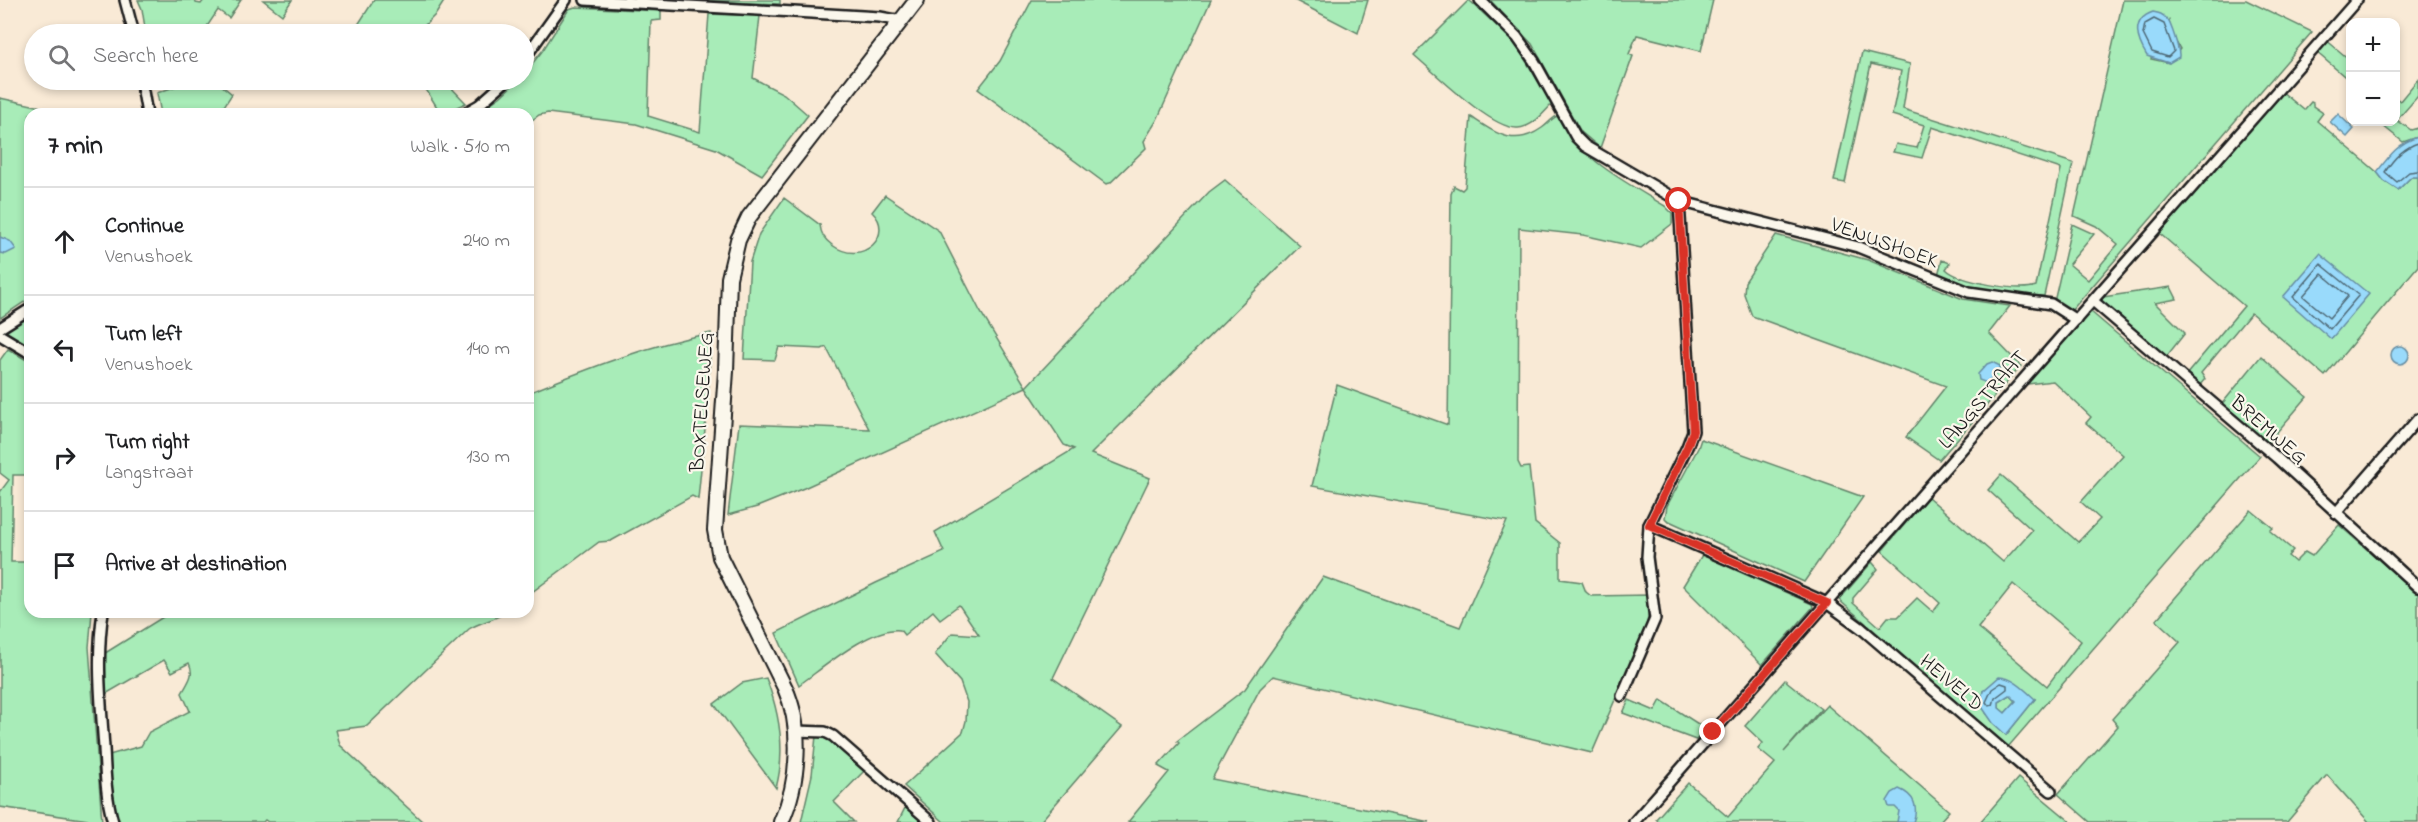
<!DOCTYPE html>
<html lang="en">
<head>
<meta charset="utf-8">
<style>
  :root { --surface:#fff; --page:#f6f6f6; --text:#202124; --muted:#757577; --line:#e0e0e0 }
  body { margin:0; font-family:"Indie Flower",sans-serif; background:var(--page); color:var(--text) }
  .controls { position:absolute; right:18px; top:18px; display:grid; overflow:hidden; border-radius:12px; box-shadow:0 3px 9px #0003 }
  .controls button { width:54px; height:54px; display:grid; place-items:center; padding:0; border:0; border-bottom:2px solid var(--line); background:var(--surface); color:var(--text); font:30px sans-serif }
  .stop { position:absolute; width:18px; height:18px; margin:-14px; border:4px solid #d93025; border-radius:50%; background:#fff }
  .stop.end { background:#d93025; border-color:#fff; box-shadow:0 2px 6px #0008 }
  .list { margin:0; padding:0; list-style:none }
  h2 { display:flex; justify-content:space-between; align-items:center; height:78px; margin:0; padding:0 24px; font-size:26px }
  h2 small { font-size:20px; font-weight:400; color:var(--muted) }
  .list li { display:grid; grid-template-columns:39px 1fr auto; gap:18px; align-items:center; box-sizing:border-box; height:108px; padding:0 24px; border-top:2px solid var(--line) }
  .list b { display:block; font-size:22px; white-space:nowrap }
  .list p { margin:0; font-size:20px; white-space:nowrap; color:var(--muted) }
  .list em { font-size:20px; font-style:normal; color:var(--muted) }
  .icon { flex:none; width:33px; height:33px; fill:none; stroke:currentColor; stroke-width:2; stroke-linecap:round; stroke-linejoin:round }
  .map { position:relative; flex:none; width:2418px; height:822px; overflow:hidden }
  .search { position:absolute; background:var(--surface); box-shadow:0 3px 9px #0003; left:24px; top:24px; width:510px; height:66px; display:flex; align-items:center; gap:15px; box-sizing:border-box; padding:0 21px; border-radius:33px; color:var(--muted); font-size:22px }
  .panel { position:absolute; background:var(--surface); box-shadow:0 3px 9px #0003; left:24px; top:108px; width:510px; height:510px; border-radius:18px }
  .map>svg:first-child { display:block }
</style>
</head>
<body>
<div class="map">
<svg width="2418" height="822" viewBox="0 0 2418 822">
  <rect width="100%" height="100%" fill="#f9ead6"/>
  <filter id="ink" filterUnits="userSpaceOnUse"><feTurbulence type="fractalNoise" baseFrequency=".0167" numOctaves="2"/><feDisplacementMap in="SourceGraphic" scale="12" xChannelSelector="R" yChannelSelector="G"/><feConvolveMatrix kernelMatrix="1 2 1 2 8 2 1 2 1" color-interpolation-filters="sRGB"/></filter>
  <g filter="url(#ink)">
    <!-- green -->
    <g fill="#a8ecb8" stroke="#62846a" stroke-width="1.5" fill-rule="evenodd">
      <polygon points="138,0 195,0 196,3 201,4 204,0 241,0 229,18 218,10 202,34 146,34 142,9"/>
      <polygon points="263,0 292,0 282,15"/>
      <polygon points="374,0 445,0 436,14 416,34 352,34"/>
      <polygon points="670,0 780,0 780,4"/>
      <polygon points="1032,0 1211,0 1157,120 1144,141 1146,148 1110,183 1106,184 978,89 1000,61"/>
      <polygon points="1294,0 1368,0 1358,33"/>
      <path d="M 1469,0 L 1515,43 L 1552,104 C 1542,115 1532,127 1518,128 C 1492,130 1435,73 1414,55 Z"/>
      <polygon points="1490,0 1713,0 1701,51 1637,35 1629,54 1633,56 1600,148 1581,132 1532,44"/>
      <path d="M 2123,0 L 2246,0 L 2312,32 L 2071,311 L 2054,302 L 2072,224 L 2094,234 L 2069,264 L 2088,280 L 2118,244 L 2096,226 L 2074,216 ZM 2169,21 L 2172,35 L 2180,49 L 2169,63 L 2151,59 Z"/>
      <polygon points="575,7 661,11 661,20 651,21 648,116 700,132 709,14 760,16 753,78 784,94 808,115 762,175 716,149 636,124 548,113 539,115 528,123 528,114 475,114 500,97 518,80 524,80 524,74 543,50 569,9"/>
      <polygon points="2325,39 2350,60 2350,81 2315,51"/>
      <path d="M 1862,52 L 1910,64 L 1903,109 L 2073,163 L 2044,296 C 2000,295 1978,291 1938,275 L 1942,260 L 1950,263 L 1946,269 C 1959,282 2019,292 2036,286 L 2061,169 L 1932,127 L 1922,158 L 1893,152 L 1896,144 L 1917,148 L 1924,125 L 1892,115 L 1901,71 L 1871,64 L 1845,183 L 1834,181 Z"/>
      <polygon points="2418,79 2418,96 2397,120 2411,130 2418,128 2418,137 2403,142 2378,122 2396,122 2396,98 2400,101"/>
      <polygon points="207,80 215,80 232,94 219,114 161,114 157,93 187,82"/>
      <polygon points="387,80 444,80 466,103 441,114 421,81 399,90 394,89"/>
      <polygon points="2281,91 2304,110 2311,102 2313,103 2313,106 2323,113 2317,121 2377,172 2384,181 2398,190 2411,177 2418,177 2418,266 2325,376 2251,313 2201,373 2205,379 2199,386 2186,375 2244,306 2159,233"/>
      <polygon points="0,98 60,111 59,114 30,114 30,298 0,318"/>
      <path d="M 1557,116 C 1581,160 1624,181 1665,206 L 1672,213 L 1672,224 L 1641,248 L 1583,235 L 1519,228 L 1518,462 L 1521,468 L 1529,467 L 1535,523 L 1560,543 L 1560,579 L 1582,582 L 1586,592 L 1591,596 L 1648,595 L 1650,607 L 1646,628 L 1592,753 L 1273,676 L 1260,689 L 1212,779 L 1430,822 L 1128,822 L 1169,772 L 1158,766 L 1179,743 L 1177,741 L 1245,689 L 1323,577 L 1460,627 L 1507,521 L 1312,486 L 1337,385 L 1448,425 L 1451,194 L 1454,186 L 1462,190 L 1465,187 L 1471,117 C 1496,133 1514,148 1542,128 C 1548,124 1551,119 1557,116 Z"/>
      <path d="M 1225,180 L 1300,246 L 1091,454 L 1150,478 L 1053,678 L 1122,727 L 1040,822 L 944,822 L 904,786 L 963,732 L 966,721 L 967,702 L 960,682 L 935,654 L 952,633 L 979,635 L 959,605 L 940,619 L 933,611 L 904,635 L 900,630 C 871,626 823,668 799,685 L 776,633 L 876,583 L 944,552 L 935,532 L 1074,449 L 1064,445 L 1026,387 L 804,488 L 757,507 L 728,515 L 739,424 L 869,429 L 826,347 L 822,349 L 779,347 L 775,360 L 744,359 L 750,262 L 759,234 L 784,198 L 820,225 C 821,234 824,239 832,245 C 864,268 895,233 872,212 L 885,195 L 939,231 L 980,311 L 1026,387 L 1209,192 Z"/>
      <polygon points="1776,235 1868,260 1963,299 2010,306 1989,333 2021,366 1939,460 1906,437 1946,386 1752,316 1744,294 1745,282"/>
      <polygon points="2171,287 2177,299 2155,303 2185,333 2166,357 2101,301 2103,297"/>
      <polygon points="30,310 30,349 7,336 3,330"/>
      <path d="M 2090,311 L 2260,456 L 2008,747 L 1839,600 L 1872,562 L 1878,569 L 1853,598 L 1853,603 L 1880,627 L 1888,617 L 1898,617 L 1917,598 L 1933,612 L 1940,603 L 1882,551 L 1928,497 L 2003,562 L 2032,530 L 1988,490 L 2001,475 L 2078,542 L 2100,519 L 2081,502 L 2123,455 L 2086,423 L 2091,417 L 2053,381 L 2027,384 ZM 2013,584 L 2081,641 L 2047,686 L 1978,628 ZM 1983,691 L 2035,699 L 2006,735 L 1986,713 Z"/>
      <path d="M 711,333 L 708,399 L 698,499 L 692,496 L 611,541 L 599,542 L 528,595 L 528,393 C 587,369 648,345 711,333 Z"/>
      <polygon points="8,349 30,362 30,475 13,475 11,562 30,562 30,612 92,612 89,647 102,822 0,807 0,492 9,480 0,473 0,360"/>
      <polygon points="2261,356 2307,397 2266,445 2221,405"/>
      <polygon points="1701,439 1863,497 1804,582 1667,520 1665,518 1667,506 1698,448"/>
      <polygon points="2251,510 2273,528 2270,531 2293,550 2288,556 2295,562 2305,552 2312,556 2339,525 2418,594 2418,822 2369,822 2327,775 2287,822 2090,822 2058,794 2118,726 2112,719 2180,642 2156,620"/>
      <polygon points="1702,555 1812,604 1813,607 1762,665 1683,586"/>
      <path d="M 171,612 L 506,612 C 494,621 481,621 469,629 L 367,726 L 336,730 L 340,745 L 423,822 L 268,822 L 265,820 L 263,822 L 118,822 L 112,794 L 109,755 L 141,746 L 149,732 L 190,711 L 182,693 C 188,682 195,675 189,663 L 172,672 L 164,660 L 104,695 L 102,655 Z"/>
      <path d="M 766,678 C 780,714 786,751 776,788 L 714,704 L 742,683 Z"/>
      <polygon points="1785,680 1821,709 1784,752 1827,705 1949,811 1939,822 1659,822 1656,819 1688,783 1728,817 1775,763 1758,749 1763,743 1745,726"/>
      <polygon points="2010,695 2016,701 2005,713 1999,708 1999,702"/>
      <polygon points="1629,700 1655,711 1661,700 1706,729 1696,740 1623,713"/>
      <polygon points="816,736 825,736 865,770 834,802 854,822 801,822 812,775"/>
      <polygon points="2018,778 2071,822 1980,822"/>
      <polygon points="906,806 924,822 898,822"/>
    </g>
    <!-- water -->
    <g fill="#99dafb" stroke="#678ea2" stroke-width="1.5" fill-rule="evenodd">
      <path d="M 2153,12 C 2159,13 2163,14 2167,19 C 2171,23 2180,51 2179,57 L 2169,63 L 2147,56 C 2137,40 2130,20 2153,12 Z"/>
      <polygon points="2338,114 2354,129 2347,137 2330,122"/>
      <path d="M 2418,137 L 2418,177 L 2411,177 L 2398,190 L 2384,181 L 2377,172 C 2389,156 2398,143 2418,137 Z"/>
      <polygon points="0,237 10,241 16,249 6,254 0,253"/>
      <polygon points="2320,254 2369,294 2331,339 2283,297"/>
      <circle cx="2400" cy="355" r="9"/>
      <polygon points="1992,362 2000,366 1999,372 1987,383 1979,380 1978,374 1987,364"/>
      <path d="M 1999,677 C 2013,677 2025,690 2035,699 L 2006,735 L 1993,723 L 1980,704 L 1983,691 ZM 2010,695 L 2016,701 L 2005,713 L 1999,708 L 1999,702 Z"/>
      <path d="M 1899,789 C 1914,795 1919,807 1913,822 L 1897,822 L 1899,811 L 1895,807 L 1889,807 L 1887,801 L 1892,793 Z"/>
    </g>
    <g fill="none" stroke-linecap="round" stroke-linejoin="round">
      <!-- shore -->
      <g stroke="#4e6875" stroke-width="1.5">
        <polygon points="2154,19 2164,24 2174,51 2168,57 2152,52 2143,34 2145,24"/>
        <path d="M 2418,143 C 2403,148 2393,159 2385,172 L 2397,182 L 2409,172 L 2418,171"/>
        <polygon points="2321,264 2359,295 2330,329 2293,297"/>
        <polygon points="2322,274 2348,296 2329,318 2303,296"/>
        <polygon points="2001,683 2007,685 2007,689 1995,698 1993,705 1989,706 1986,702 1992,689"/>
      </g>
      <!-- minor casing -->
      <g stroke="#1c1c1c" stroke-width="14">
        <g id="minor">
          <polyline points="125,0 134,34"/>
          <polyline points="585,0 880,17 901,21"/>
          <polyline points="1480,0 1517,37 1534,61 1576,137 1585,146 1679,201 1858,247 1969,292 2051,304 2076,320"/>
          <polyline points="524,59 566,0"/>
          <polyline points="141,80 147,114"/>
          <polyline points="463,114 479,105 507,80"/>
          <polyline points="2093,301 2277,458 2418,587"/>
          <polyline points="0,328 30,309"/>
          <polyline points="0,335 30,353"/>
          <polyline points="2336,513 2418,419"/>
          <polyline points="1649,525 1827,603 1861,628 2051,791"/>
          <path d="M 103,612 C 96,657 101,703 104,748 C 105,772 106,798 113,822"/>
          <polyline points="1622,696 1655,619 1647,557 1649,525 1687,447 1693,431 1679,201"/>
          <polyline points="795,731 825,732 833,736 931,822"/>
          <polyline points="1634,822 2357,0"/>
        </g>
      </g>
      <!-- secondary casing -->
      <g stroke="#1c1c1c" stroke-width="18">
        <path id="secondary" d="M 781,822 C 799,783 803,728 785,688 L 720,557 L 715,530 L 726,371 L 729,278 L 738,240 L 749,217 L 917,0"/>
      </g>
      <!-- minor -->
      <use href="#minor" stroke="#fbf7ec" stroke-width="9"/>
      <!-- secondary -->
      <use href="#secondary" stroke="#fbf7ec" stroke-width="14"/>
    </g>
  </g>
  <g fill="none" stroke-linecap="round" stroke-linejoin="round" filter="url(#ink)">
    <!-- route -->
    <polyline stroke="#d93025" stroke-width="8" points="1679,201 1693,431 1687,447 1649,525 1827,603 1713,732"/>
  </g>
  <g text-anchor="middle" stroke-width="4.5" stroke-linejoin="round" paint-order="stroke">
    <!-- street labels -->
    <g font-size="21" fill="#1c1c1c" stroke="#fbf7ec">
      <text transform="translate(1885 242) rotate(20)" y="7">VENUSHOEK</text>
      <text transform="translate(1982 399) rotate(-49)" y="7">LANGSTRAAT</text>
      <text transform="translate(701 402) rotate(-86)" y="7">BOXTELSEWEG</text>
      <text transform="translate(2269 429) rotate(41)" y="7">BREMWEG</text>
      <text transform="translate(1952 682) rotate(40)" y="7">HEIVELD</text>
    </g>
  </g>
</svg>
<div class="controls">
<button>+</button>
<button>−</button>
</div>
<div class="stop" style="left:1679px;top:201px"></div>
<div class="stop end" style="left:1713px;top:732px"></div>
<div class="search"><svg class="icon" aria-label="search" viewBox="0 0 24 24"><circle cx="10" cy="10" r="6"/><path d="M15 15l6 6"/></svg>Search here</div>
<section class="panel">
<h2>7 min<small>Walk · 510 m</small></h2>
<ul class="list">
<li><svg class="icon" aria-label="ahead" viewBox="0 0 24 24"><path d="M12 20V5M6 11l6-6 6 6"/></svg><div><b>Continue</b><p>Venushoek</p></div><em>240 m</em></li>
<li><svg class="icon" aria-label="left" viewBox="0 0 24 24"><path d="M17 20v-9H6M10 6l-5 5 5 5"/></svg><div><b>Turn left</b><p>Venushoek</p></div><em>140 m</em></li>
<li><svg class="icon" aria-label="right" viewBox="0 0 24 24"><path d="M7 20v-9h11M14 6l5 5-5 5"/></svg><div><b>Turn right</b><p>Langstraat</p></div><em>130 m</em></li>
<li><svg class="icon" aria-label="arrive" viewBox="0 0 24 24"><path d="M6 21V4h12l-3 4 3 4H6"/></svg><div><b>Arrive at destination</b></div></li>
</ul>
</section>
</div>
</body>
</html>
